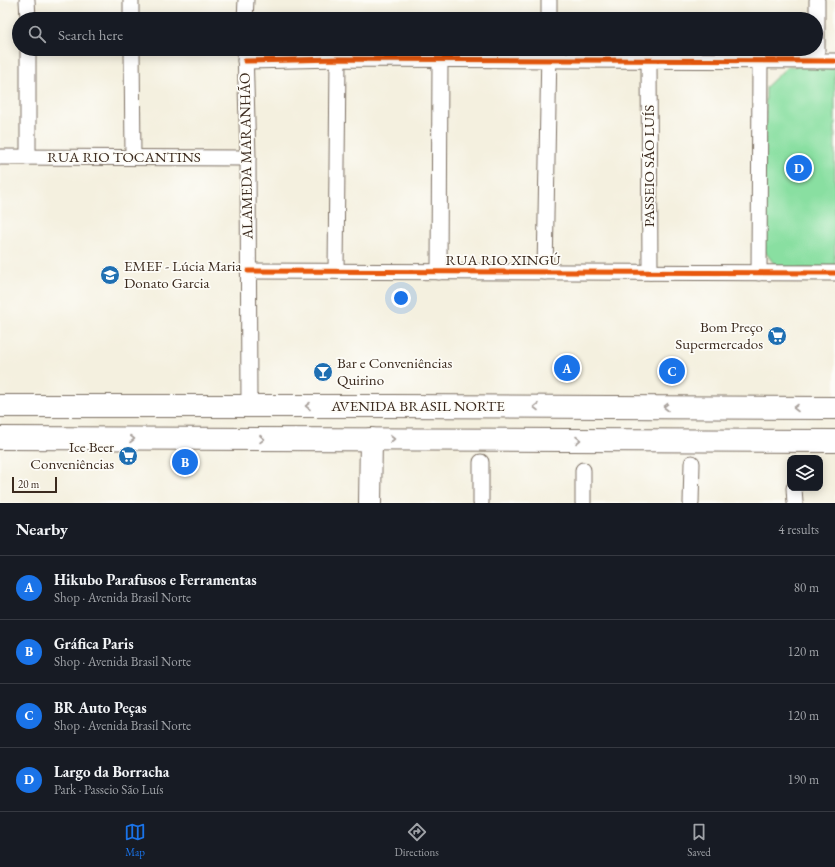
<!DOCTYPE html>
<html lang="en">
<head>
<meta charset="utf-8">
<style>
  :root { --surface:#171b24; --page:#242831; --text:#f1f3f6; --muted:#9ea1a6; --line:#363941; --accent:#1a73e8 }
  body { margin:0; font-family:"EB Garamond",serif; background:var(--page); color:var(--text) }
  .controls { position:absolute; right:12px; bottom:12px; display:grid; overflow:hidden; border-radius:8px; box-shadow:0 2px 10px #0003 }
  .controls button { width:36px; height:36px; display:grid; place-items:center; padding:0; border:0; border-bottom:1px solid var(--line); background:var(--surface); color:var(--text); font:20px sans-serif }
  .scale { position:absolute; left:12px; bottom:10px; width:45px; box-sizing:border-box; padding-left:4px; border:2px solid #3b2a1e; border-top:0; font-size:11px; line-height:14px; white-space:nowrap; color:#3b2a1e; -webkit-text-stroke:3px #fdfcf7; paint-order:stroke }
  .you { position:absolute; left:401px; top:298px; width:14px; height:14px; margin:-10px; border:3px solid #fff; border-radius:50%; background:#1a73e8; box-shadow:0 0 0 6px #1a73e833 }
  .badge { display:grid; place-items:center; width:26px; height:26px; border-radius:50%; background:var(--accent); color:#fff; font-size:13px; font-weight:700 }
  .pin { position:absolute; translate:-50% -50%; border:2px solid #fff; box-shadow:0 1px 4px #0006 }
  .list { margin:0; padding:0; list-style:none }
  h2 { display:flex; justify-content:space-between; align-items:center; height:52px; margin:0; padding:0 16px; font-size:17px }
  h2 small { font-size:13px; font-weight:400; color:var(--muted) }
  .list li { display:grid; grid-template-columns:26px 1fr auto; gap:12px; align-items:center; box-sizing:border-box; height:64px; padding:0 16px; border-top:1px solid var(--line) }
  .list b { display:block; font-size:15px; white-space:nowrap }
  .list p { margin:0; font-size:13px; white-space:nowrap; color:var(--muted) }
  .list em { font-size:13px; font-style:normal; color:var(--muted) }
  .icon { flex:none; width:22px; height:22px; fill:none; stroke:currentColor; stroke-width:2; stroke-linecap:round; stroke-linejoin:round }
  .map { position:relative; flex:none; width:835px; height:503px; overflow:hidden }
  .search { position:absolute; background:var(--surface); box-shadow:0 2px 10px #0003; left:12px; right:12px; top:12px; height:44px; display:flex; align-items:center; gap:10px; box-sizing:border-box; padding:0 14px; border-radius:22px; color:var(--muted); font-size:15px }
  .sheet { height:308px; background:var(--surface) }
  nav { display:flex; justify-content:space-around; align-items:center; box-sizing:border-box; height:56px; border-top:1px solid var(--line); background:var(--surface); font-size:11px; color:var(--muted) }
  nav a { display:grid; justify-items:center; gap:2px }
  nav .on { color:var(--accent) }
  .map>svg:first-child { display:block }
</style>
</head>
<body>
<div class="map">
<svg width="835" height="503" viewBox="0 0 835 503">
  <rect width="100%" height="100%" fill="#fdfcf7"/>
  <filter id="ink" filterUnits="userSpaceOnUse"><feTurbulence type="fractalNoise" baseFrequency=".025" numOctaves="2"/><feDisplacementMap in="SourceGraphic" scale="8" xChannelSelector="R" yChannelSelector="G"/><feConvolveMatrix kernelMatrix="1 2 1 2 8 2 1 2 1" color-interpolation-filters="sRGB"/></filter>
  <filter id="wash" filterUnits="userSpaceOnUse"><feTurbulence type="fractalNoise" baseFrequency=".012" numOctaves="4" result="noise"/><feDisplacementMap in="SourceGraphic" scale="16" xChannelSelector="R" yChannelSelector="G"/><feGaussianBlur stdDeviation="0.9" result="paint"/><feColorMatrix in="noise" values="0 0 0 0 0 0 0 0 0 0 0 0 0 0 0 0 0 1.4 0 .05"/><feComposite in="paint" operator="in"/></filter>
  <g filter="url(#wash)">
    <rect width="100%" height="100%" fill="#f4f0df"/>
    <!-- green -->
    <polygon fill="#89dfa1" stroke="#628460" points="788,66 835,69 835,268 778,269 762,248 766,87"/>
  </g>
  <g filter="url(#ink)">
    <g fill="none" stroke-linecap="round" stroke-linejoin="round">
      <!-- street casing -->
      <g stroke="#7c6f62" stroke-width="17">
        <g id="street">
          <polyline points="27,0 28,19"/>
          <polyline points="131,0 131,19"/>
          <polyline points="817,0 817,61"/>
          <polyline points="245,19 246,0"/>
          <polyline points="549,19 549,0"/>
          <polyline points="28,49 28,157"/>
          <polyline points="132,49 133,157"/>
          <polyline points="245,49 248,158 249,406"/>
          <polyline points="649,60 650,272"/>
          <polyline points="245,61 338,59 835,61"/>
          <polyline points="0,157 248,158"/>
          <polyline points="248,271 835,273"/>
          <polyline points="336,271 338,59"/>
          <polyline points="439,272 440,60"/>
          <polyline points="545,272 549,49"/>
          <polyline points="759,273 760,61"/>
          <polyline points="583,470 583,503"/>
          <polyline points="794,488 795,503"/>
          <polyline points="481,503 481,462"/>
          <polyline points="691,503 692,463"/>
        </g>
      </g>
      <!-- secondary casing -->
      <g stroke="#7c6f62" stroke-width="24">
        <g id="secondary">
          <polyline points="0,406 387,406 835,408"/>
          <polyline points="0,438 835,441"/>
          <polyline points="370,503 371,439"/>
        </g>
      </g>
      <!-- street -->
      <use href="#street" stroke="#fff" stroke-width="15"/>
      <!-- secondary -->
      <use href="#secondary" stroke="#fff" stroke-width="22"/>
      <!-- cycleway casing -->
      <g stroke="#fdfcf7" stroke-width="8">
        <g id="cycleway">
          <polyline points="245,61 338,59 835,61"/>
          <polyline points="248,271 835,273"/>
        </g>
      </g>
      <!-- cycleway -->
      <use href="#cycleway" stroke="#e8590c" stroke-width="5"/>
    </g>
    <!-- one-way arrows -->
    <defs><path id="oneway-chevron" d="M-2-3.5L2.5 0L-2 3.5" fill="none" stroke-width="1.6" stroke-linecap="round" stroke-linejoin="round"/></defs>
    <g stroke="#a79f9a">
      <use href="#oneway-chevron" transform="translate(308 406) rotate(180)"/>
      <use href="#oneway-chevron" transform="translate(536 407) rotate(-180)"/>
      <use href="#oneway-chevron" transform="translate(666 407) rotate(-180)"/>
      <use href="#oneway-chevron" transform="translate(796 408) rotate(-180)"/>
      <use href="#oneway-chevron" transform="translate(132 439)"/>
      <use href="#oneway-chevron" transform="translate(262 439)"/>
      <use href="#oneway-chevron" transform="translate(392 439)"/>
      <use href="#oneway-chevron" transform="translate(578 440)"/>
    </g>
  </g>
  <!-- icons -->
  <defs>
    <g id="school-disc" transform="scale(1)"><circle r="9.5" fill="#1f6fb2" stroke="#fdfcf7"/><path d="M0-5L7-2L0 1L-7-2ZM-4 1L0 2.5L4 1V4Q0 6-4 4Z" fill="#fff"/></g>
    <g id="supermarket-disc" transform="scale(1)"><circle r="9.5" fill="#1f6fb2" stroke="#fdfcf7"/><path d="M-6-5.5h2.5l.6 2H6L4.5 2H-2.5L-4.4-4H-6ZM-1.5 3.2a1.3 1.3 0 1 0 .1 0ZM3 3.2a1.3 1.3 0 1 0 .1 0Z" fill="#fff"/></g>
    <g id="bar-disc" transform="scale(1)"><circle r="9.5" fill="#1f6fb2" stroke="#fdfcf7"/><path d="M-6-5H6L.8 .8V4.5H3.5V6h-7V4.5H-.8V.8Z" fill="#fff"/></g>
  </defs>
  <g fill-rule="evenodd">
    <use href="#school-disc" x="110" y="275"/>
    <use href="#supermarket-disc" x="777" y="336"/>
    <use href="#bar-disc" x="323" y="372"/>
    <use href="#supermarket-disc" x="128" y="456"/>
  </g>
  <g text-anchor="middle" stroke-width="3.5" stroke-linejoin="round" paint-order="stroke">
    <!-- street labels -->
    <g font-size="15" fill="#3b2a1e" stroke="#fdfcf7">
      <text transform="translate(246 156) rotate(-91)" y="5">ALAMEDA MARANHÃO</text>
      <text x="124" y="162">RUA RIO TOCANTINS</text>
      <text transform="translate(649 166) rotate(-90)" y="5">PASSEIO SÃO LUÍS</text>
      <text x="503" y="265">RUA RIO XINGÚ</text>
      <text x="418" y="411">AVENIDA BRASIL NORTE</text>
    </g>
    <!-- poi labels -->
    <g font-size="15" fill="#3b2a1e" stroke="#fdfcf7" text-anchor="start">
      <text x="124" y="271">EMEF - Lúcia Maria<tspan x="124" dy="17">Donato Garcia</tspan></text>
      <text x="763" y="332" text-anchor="end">Bom Preço<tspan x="763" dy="17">Supermercados</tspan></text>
      <text x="337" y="368">Bar e Conveniências<tspan x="337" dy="17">Quirino</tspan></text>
      <text x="114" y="452" text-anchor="end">Ice Beer<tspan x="114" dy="17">Conveniências</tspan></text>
    </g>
  </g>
</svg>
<div class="controls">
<button><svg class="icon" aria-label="layers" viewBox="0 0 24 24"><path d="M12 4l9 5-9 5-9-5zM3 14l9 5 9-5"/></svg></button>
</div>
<div class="scale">20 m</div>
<div class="you"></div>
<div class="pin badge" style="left:567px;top:368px">A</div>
<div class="pin badge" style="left:185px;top:462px">B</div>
<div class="pin badge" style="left:672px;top:371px">C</div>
<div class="pin badge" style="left:799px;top:168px">D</div>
<div class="search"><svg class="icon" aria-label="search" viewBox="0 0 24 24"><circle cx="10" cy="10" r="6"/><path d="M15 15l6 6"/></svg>Search here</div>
</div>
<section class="sheet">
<h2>Nearby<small>4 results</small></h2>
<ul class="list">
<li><span class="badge">A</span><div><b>Hikubo Parafusos e Ferramentas</b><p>Shop · Avenida Brasil Norte</p></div><em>80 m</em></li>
<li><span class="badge">B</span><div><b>Gráfica Paris</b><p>Shop · Avenida Brasil Norte</p></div><em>120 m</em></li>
<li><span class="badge">C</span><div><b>BR Auto Peças</b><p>Shop · Avenida Brasil Norte</p></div><em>120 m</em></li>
<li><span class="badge">D</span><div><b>Largo da Borracha</b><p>Park · Passeio São Luís</p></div><em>190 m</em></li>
</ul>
</section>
<nav>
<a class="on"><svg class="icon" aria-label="map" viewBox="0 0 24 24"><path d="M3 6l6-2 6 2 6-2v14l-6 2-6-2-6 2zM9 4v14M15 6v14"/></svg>Map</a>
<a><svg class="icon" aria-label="directions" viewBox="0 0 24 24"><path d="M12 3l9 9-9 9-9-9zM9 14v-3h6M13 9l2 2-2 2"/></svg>Directions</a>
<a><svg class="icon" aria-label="saved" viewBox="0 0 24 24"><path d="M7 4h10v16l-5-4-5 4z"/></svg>Saved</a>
</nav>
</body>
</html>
